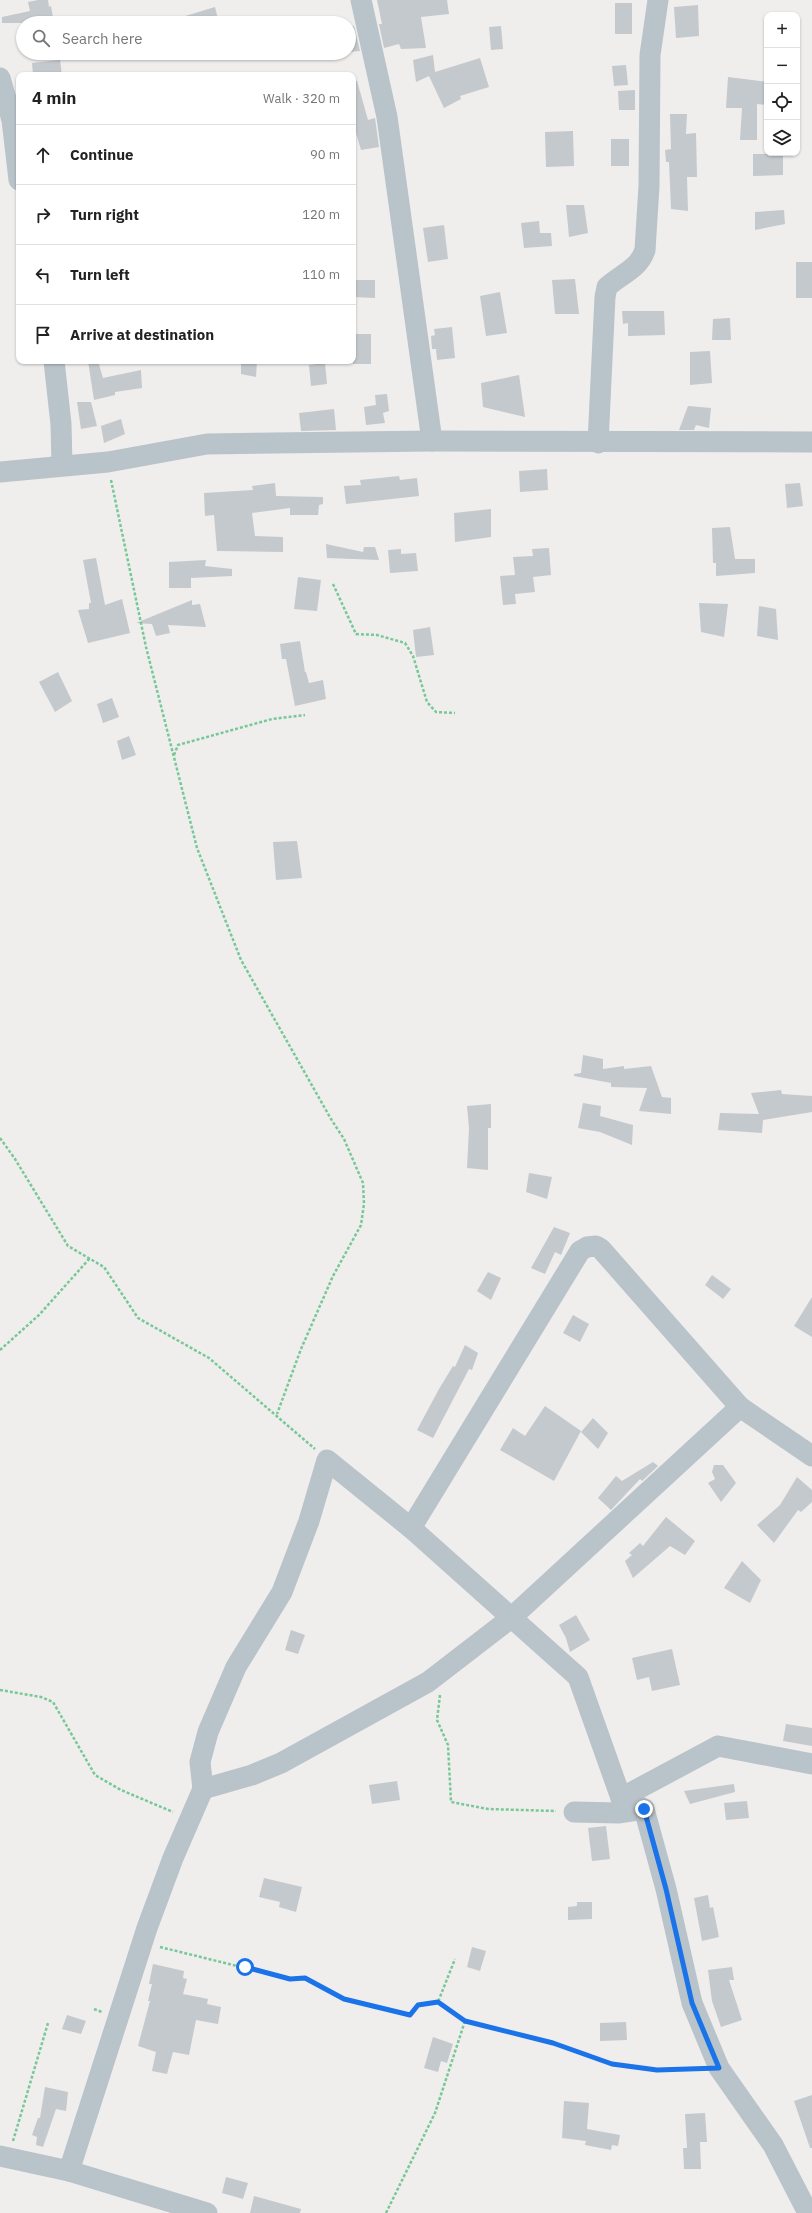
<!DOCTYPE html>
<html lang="en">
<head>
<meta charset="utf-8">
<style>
  :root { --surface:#fff; --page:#f2f2f2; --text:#222; --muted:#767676; --line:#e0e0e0 }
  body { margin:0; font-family:"IBM Plex Sans",sans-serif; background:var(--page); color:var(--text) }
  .controls { position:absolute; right:12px; top:12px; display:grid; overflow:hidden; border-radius:8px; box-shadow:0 1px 3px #0004 }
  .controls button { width:36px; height:36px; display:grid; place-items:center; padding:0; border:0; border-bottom:1px solid var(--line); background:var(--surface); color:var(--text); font:20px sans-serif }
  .stop { position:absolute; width:12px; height:12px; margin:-9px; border:3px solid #1a73e8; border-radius:50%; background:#fff }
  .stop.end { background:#1a73e8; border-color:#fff; box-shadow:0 1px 4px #0008 }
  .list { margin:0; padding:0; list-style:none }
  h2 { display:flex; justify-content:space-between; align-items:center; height:52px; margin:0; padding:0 16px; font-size:17px }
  h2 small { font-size:13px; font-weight:400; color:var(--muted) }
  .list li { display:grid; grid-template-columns:26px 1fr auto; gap:12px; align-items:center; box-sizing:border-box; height:60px; padding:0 16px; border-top:1px solid var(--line) }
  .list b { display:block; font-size:15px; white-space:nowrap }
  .list em { font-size:13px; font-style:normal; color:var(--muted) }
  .icon { flex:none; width:22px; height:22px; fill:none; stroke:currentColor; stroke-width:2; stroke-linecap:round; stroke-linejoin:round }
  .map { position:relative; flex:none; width:812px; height:2213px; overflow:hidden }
  .search { position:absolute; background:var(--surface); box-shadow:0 1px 3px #0004; left:16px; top:16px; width:340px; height:44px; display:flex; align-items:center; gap:10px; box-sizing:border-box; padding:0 14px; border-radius:22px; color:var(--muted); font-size:15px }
  .panel { position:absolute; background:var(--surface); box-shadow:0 1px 3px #0004; left:16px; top:72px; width:340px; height:292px; border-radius:8px }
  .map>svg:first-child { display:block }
</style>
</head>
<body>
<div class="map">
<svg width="812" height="2213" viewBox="0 0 812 2213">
  <rect width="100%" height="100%" fill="#f0eded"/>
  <!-- building -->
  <g fill="#c4c9cd">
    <polygon points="38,0 48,0 49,7 51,6 54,23 2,23 2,17 30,11 28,2"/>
    <polygon points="377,0 447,0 449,14 421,17 426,48 401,49 399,44 384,48 379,24 382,24"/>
    <rect x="615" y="3" width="17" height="31"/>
    <polygon points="698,5 699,36 676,38 674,7"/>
    <polygon points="215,7 218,19 206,23 172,23 172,20"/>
    <polygon points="349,26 354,26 360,51 349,52"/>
    <polygon points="501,26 503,49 491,50 489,27"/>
    <polygon points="433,55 435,72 480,58 489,87 460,96 461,99 444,108 429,76 416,82 413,60"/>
    <polygon points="60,60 62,75 33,75 32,63"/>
    <polygon points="626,65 628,85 614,86 612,66"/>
    <polygon points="728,77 767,82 767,105 757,104 757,140 740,140 742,108 726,108"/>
    <polygon points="353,81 357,81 368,120 375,118 379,147 361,150 353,123"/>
    <polygon points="635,90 635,110 619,110 618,91"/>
    <polygon points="670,114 687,114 686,134 696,133 697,177 687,177 688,211 671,209 669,162 666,162 665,150 671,149"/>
    <polygon points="573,131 574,166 546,167 545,132"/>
    <rect x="611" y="139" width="18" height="27"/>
    <polygon points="753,154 783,154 783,175 753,176"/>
    <polygon points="566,205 584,205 588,233 569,237"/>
    <polygon points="784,210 785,224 755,230 755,212"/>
    <polygon points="539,221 540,233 551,233 552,246 524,248 521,223"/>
    <polygon points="444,225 448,259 428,262 423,228"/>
    <rect x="796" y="262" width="16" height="36"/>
    <polygon points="575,279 579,314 555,314 552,280"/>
    <polygon points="353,280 375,280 375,298 353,297"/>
    <polygon points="500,292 507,333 486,336 480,296"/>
    <polygon points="622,311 664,311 665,335 628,336 628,323 623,324"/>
    <polygon points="730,318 731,340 712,340 713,319"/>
    <polygon points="452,327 455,358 437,360 436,349 432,349 431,336 435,335 434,329"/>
    <rect x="353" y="334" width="18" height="30"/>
    <polygon points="710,351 712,383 690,385 690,352"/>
    <polygon points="88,361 98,361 103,378 141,370 142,388 115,392 115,395 94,400"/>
    <polygon points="241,361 257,361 256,377 241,374"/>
    <polygon points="325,363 327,384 311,386 309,365"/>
    <polygon points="519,375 525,417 483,407 481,383"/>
    <polygon points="387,394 389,411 383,413 385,423 366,425 364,407 376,405 375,395"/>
    <polygon points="77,402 91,402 97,426 81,429"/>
    <polygon points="688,406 711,408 709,428 696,425 694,430 679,430"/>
    <polygon points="334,409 336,430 301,431 299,413"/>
    <polygon points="121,419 125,434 104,443 101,426"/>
    <polygon points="547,469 548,490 520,492 519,471"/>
    <polygon points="399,476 400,480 417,478 419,496 346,504 344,486 361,485 360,480"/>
    <polygon points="275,483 276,496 323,497 323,504 319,505 318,515 290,515 290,508 252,513 255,536 283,537 283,552 217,551 214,515 205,516 204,493 253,490 252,486"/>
    <polygon points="800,483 803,506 787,508 785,484"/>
    <polygon points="491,509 491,537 455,542 454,513"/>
    <polygon points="730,527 735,559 755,559 755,573 716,576 716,563 713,563 712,528"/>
    <polygon points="326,544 363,552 364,547 375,547 379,560 327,558"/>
    <polygon points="549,548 551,575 533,577 535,592 515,594 516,604 503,605 500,576 515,575 513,557 533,556 532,549"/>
    <polygon points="401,549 401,554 416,553 418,571 390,573 388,550"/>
    <polygon points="96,558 105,605 122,599 130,633 88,643 78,610 89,609 89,603 91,603 83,560"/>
    <polygon points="206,560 205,566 232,569 232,576 191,578 191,588 169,588 169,562"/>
    <polygon points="298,577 321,580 317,611 294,609"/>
    <polygon points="192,600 192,605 200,604 206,627 168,625 170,633 156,636 152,624 136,623"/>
    <polygon points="699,603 728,604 724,637 701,632"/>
    <polygon points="759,606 776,609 778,640 757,636"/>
    <polygon points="430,627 434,655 416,657 413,630"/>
    <polygon points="300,641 305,672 306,672 309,683 323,680 326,699 295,706 286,659 282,659 280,644"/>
    <polygon points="58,672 72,701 55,712 39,682"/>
    <polygon points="112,698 119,717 103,723 97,704"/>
    <polygon points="129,736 136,755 122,760 117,741"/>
    <polygon points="297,841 302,878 276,880 273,842"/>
    <polygon points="583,1055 603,1059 603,1069 624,1066 624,1069 651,1066 662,1097 671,1098 671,1114 639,1111 647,1088 611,1087 611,1083 574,1076 574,1074 581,1073"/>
    <polygon points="781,1090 782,1094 812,1096 812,1112 763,1120 762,1133 718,1130 720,1113 759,1114 751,1093"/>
    <polygon points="583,1103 601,1106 600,1116 633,1125 632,1145 600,1132 578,1128"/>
    <polygon points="491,1104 491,1128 488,1128 488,1170 467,1168 469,1128 467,1106"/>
    <polygon points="529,1173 552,1177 547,1199 526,1192"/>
    <polygon points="554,1227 570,1233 561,1255 555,1252 545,1274 531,1268"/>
    <polygon points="488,1272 501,1278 491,1300 477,1291"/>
    <polygon points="712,1275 731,1289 723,1299 705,1285"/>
    <polygon points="812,1297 812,1337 794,1326"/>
    <polygon points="573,1315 589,1324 580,1342 563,1333"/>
    <polygon points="465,1345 478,1353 472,1370 469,1369 433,1438 417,1430 439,1389 453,1366 455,1367"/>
    <polygon points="545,1406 581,1431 554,1481 500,1450 513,1428 525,1436"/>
    <polygon points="593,1418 608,1433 598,1449 581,1432"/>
    <polygon points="653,1462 658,1466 642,1481 640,1479 611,1510 598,1498 616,1476 622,1481"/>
    <polygon points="714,1465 723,1465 736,1483 721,1502 708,1483 715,1479 712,1472"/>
    <polygon points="797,1477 812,1490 812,1502 801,1512 798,1510 774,1543 757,1525 780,1505"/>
    <polygon points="666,1517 695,1541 685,1555 670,1546 633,1578 625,1561 632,1555 629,1553 640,1543 643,1546"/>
    <polygon points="742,1561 761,1580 750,1603 724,1588"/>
    <polygon points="576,1615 590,1640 570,1652 566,1638 559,1625"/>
    <polygon points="291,1630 305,1635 298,1654 285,1650"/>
    <polygon points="672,1649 680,1685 652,1691 649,1677 637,1680 632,1658"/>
    <polygon points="786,1724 812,1728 812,1746 783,1741"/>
    <polygon points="397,1781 400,1800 372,1804 369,1785"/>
    <polygon points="734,1784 735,1792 690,1804 684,1791"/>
    <polygon points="747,1801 749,1818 726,1820 724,1803"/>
    <polygon points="606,1826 610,1859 592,1861 588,1828"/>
    <polygon points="264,1878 302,1887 296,1912 279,1907 280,1902 259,1897"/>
    <polygon points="708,1895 710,1908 713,1907 719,1937 702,1941 694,1898"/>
    <polygon points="577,1902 592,1902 592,1919 568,1920 568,1907 577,1906"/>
    <polygon points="472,1947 486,1951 480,1971 467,1967"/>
    <polygon points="153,1964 184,1971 183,1978 187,1979 183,1994 208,1999 207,2004 221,2007 218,2024 196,2020 189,2055 173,2052 167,2074 152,2071 156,2052 138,2046 150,2001 148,2001 152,1984 149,1984"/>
    <polygon points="732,1967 734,1980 729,1980 742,2020 721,2027 712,2001 708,1970"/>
    <polygon points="67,2015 86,2021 81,2034 62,2029"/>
    <polygon points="626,2022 627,2040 600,2041 600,2023"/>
    <polygon points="433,2037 453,2044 447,2063 441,2061 438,2072 424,2068"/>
    <polygon points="45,2087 68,2092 66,2111 56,2109 43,2147 36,2145 37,2137 32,2135 38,2118 40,2118"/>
    <polygon points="812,2095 812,2148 810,2148 794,2101"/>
    <polygon points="564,2101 589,2103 587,2129 620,2135 618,2146 612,2145 611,2150 585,2145 586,2141 562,2138"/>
    <polygon points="705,2113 707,2142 700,2142 701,2169 684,2169 683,2148 687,2148 685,2114"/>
    <polygon points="226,2177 248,2183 243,2199 222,2193"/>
    <polygon points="254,2196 301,2209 300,2213 250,2213"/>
  </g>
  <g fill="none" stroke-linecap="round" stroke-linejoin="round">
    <!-- path -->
    <g stroke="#76c997" stroke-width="2.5" stroke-dasharray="3 2" stroke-linecap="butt">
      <polyline points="111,480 146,647 197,848 241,960 331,1119 344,1139 363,1183 364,1204 361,1225 333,1276 301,1349 277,1414"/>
      <polyline points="333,584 356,634 377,635 405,643 413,656 427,702 436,712 455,713"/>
      <polyline points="174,755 178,745 272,719 305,715"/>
      <polyline points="0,1138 15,1159 68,1246 104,1267 138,1318 209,1358 315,1449"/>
      <polyline points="0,1350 39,1315 90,1258"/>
      <polyline points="0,1690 41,1697 53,1702 95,1775 121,1790 173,1812"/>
      <polyline points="440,1695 437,1720 448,1745 451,1802 488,1809 556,1811"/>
      <polyline points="160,1947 290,1979 305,1978 344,1999 410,2015 418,2005 438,2002 455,1959"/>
      <polyline points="438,2002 465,2021 553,2043 612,2064 657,2070 701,2069"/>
      <polyline points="94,2009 102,2012"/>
      <polyline points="13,2141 48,2023"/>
      <polyline points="386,2213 435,2113 465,2021"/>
    </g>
    <!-- minor -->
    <g stroke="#b9c3ca" stroke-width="21">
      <polyline points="361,0 387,117 432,441"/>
      <polyline points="0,78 12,120 19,180"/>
      <polyline points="54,361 61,424 62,465"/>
      <path d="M 598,443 L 605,297 L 607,287 C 621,274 639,269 645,250 L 649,186 L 650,55 L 658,0"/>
      <polyline points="0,472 108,462 207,444 432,441 812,442"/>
      <polyline points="411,1528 580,1251 587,1247 596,1246 601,1249 740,1407"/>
      <polyline points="203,1789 200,1762 208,1732 236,1667 282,1592 309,1521 327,1460 411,1528 578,1677 621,1798 718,1746 812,1764"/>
      <polyline points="621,1798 644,1809 666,1889 692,2003 719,2068 773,2145 808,2213"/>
      <polyline points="574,1812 618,1813 644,1809"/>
      <polyline points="0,2156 69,2171 207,2213"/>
      <polyline points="69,2171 147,1928 173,1858 203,1789 252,1775 281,1763 428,1682 511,1618 740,1407 812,1456"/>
    </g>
  </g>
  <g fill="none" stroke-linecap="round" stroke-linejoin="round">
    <!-- route -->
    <polyline stroke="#1a73e8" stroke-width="5" points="245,1967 290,1979 305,1978 344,1999 410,2015 418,2005 438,2002 465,2021 553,2043 612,2064 657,2070 719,2068 692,2003 666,1889 644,1809"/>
  </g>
</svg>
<div class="controls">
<button>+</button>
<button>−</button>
<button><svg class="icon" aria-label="locate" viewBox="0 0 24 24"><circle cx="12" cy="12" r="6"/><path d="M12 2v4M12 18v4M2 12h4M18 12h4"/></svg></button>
<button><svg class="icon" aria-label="layers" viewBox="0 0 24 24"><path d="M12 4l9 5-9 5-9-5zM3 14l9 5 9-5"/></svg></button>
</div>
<div class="stop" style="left:245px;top:1967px"></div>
<div class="stop end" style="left:644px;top:1809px"></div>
<div class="search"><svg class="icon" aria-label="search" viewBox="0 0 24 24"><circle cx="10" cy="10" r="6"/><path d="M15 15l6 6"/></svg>Search here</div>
<section class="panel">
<h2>4 min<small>Walk · 320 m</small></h2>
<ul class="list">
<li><svg class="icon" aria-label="ahead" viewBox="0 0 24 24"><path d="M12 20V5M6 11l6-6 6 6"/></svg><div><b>Continue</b></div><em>90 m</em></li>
<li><svg class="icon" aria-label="right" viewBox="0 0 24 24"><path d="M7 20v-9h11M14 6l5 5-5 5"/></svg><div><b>Turn right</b></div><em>120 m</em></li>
<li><svg class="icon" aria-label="left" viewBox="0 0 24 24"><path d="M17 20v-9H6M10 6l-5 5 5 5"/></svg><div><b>Turn left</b></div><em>110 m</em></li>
<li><svg class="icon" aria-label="arrive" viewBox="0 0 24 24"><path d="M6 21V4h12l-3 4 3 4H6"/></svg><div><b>Arrive at destination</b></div></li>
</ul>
</section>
</div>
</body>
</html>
